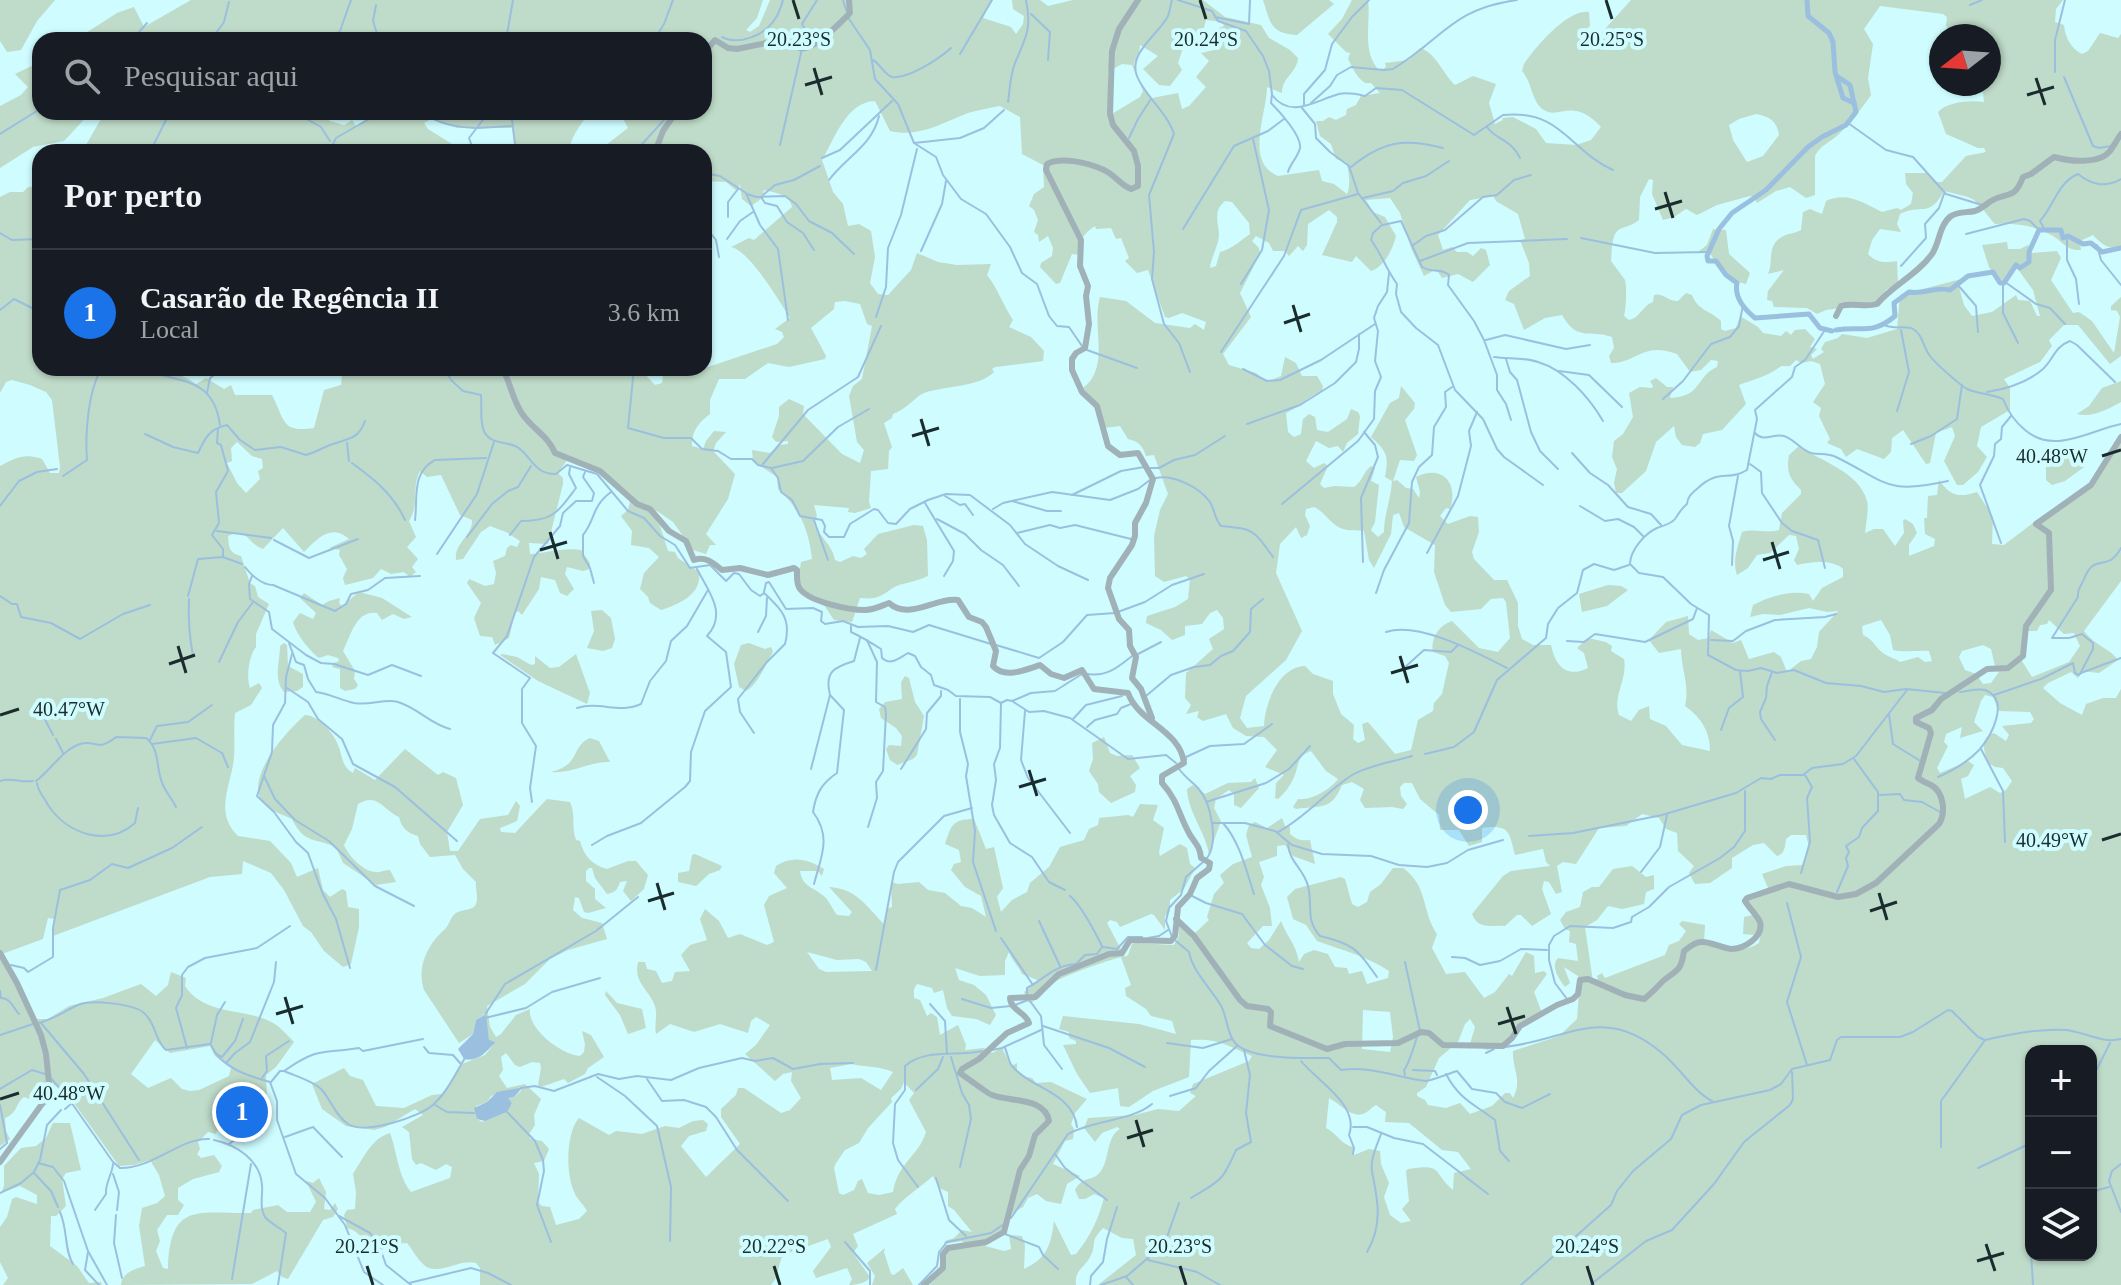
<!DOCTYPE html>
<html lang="pt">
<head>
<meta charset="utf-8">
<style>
  :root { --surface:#171b24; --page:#242831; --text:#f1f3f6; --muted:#9ea1a6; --line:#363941; --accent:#1a73e8 }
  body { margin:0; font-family:"Times New Roman",serif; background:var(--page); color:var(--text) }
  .controls { position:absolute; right:24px; bottom:24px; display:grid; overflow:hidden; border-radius:16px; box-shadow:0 2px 6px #0004 }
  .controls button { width:72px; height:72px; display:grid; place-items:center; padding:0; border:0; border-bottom:2px solid var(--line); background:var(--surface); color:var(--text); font:40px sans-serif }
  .compass { position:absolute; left:1929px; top:24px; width:72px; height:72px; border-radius:50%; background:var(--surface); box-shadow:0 2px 6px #0004; rotate:253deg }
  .you { position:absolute; left:1468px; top:810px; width:28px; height:28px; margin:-20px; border:6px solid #fff; border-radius:50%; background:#1a73e8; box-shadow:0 0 0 12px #1a73e833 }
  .badge { display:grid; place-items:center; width:52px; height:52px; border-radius:50%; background:var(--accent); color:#fff; font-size:26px; font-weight:700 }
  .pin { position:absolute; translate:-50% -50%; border:4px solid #fff; box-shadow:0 2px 8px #0006 }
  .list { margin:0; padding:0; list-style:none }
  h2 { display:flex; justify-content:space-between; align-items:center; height:104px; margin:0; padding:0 32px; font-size:34px }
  h2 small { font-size:26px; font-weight:400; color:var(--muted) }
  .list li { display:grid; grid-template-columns:52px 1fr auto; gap:24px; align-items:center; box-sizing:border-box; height:128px; padding:0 32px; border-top:2px solid var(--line) }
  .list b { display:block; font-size:30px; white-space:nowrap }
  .list p { margin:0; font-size:26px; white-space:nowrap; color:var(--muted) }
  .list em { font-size:26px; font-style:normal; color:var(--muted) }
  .icon { flex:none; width:44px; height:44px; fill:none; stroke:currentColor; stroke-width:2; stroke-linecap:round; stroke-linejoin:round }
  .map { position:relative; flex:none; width:2121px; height:1285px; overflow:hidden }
  .search { position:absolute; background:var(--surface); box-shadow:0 2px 6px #0004; left:32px; top:32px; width:680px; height:88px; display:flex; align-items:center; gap:20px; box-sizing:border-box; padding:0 28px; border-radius:24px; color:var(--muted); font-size:30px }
  .panel { position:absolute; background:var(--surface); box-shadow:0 2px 6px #0004; left:32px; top:144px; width:680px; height:232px; border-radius:24px }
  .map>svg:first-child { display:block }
</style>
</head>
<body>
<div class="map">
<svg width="2121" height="1285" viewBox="0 0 2121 1285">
  <rect width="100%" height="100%" fill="#cefcff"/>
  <!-- green -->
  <g fill="#bfdbc9" fill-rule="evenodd">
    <polygon points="0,0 55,0 37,21 21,50 7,52 0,41"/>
    <path d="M 191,0 L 763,0 L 757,18 L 746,30 L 750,32 L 759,26 L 770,0 L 992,0 L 983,18 L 1011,27 L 1016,34 L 1023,24 L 1024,16 L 1013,9 L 1012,0 L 1040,0 L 1048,6 L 1073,0 L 1203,0 L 1225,17 L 1261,25 L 1269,38 L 1290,50 L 1298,58 C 1297,73 1282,77 1282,93 L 1267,87 C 1267,113 1244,162 1278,176 L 1319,170 L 1322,181 L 1334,184 L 1347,194 C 1351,187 1349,169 1346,162 L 1336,159 L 1331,144 L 1320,136 L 1316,121 L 1323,121 L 1329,117 L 1336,120 L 1346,115 L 1347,109 L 1356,105 L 1361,96 L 1380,93 L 1371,83 L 1365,83 C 1356,77 1353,68 1348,59 L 1350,53 L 1346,52 L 1328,34 L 1342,19 L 1352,0 L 1368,0 C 1371,23 1361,53 1380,71 L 1386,67 L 1385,63 L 1409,60 L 1420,48 C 1436,53 1443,74 1455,85 L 1473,76 L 1496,84 L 1489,103 L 1495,124 L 1503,120 L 1502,118 L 1513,117 L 1536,129 L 1546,143 L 1576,145 L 1591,140 L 1601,127 C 1573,96 1559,120 1544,110 C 1532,103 1532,82 1522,71 L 1524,64 C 1535,47 1569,8 1589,12 L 1590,26 L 1586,29 L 1584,36 L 1588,40 L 1596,39 L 1631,0 L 2063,0 L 2056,9 L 2055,22 L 2064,25 C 2065,37 2071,49 2082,54 L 2088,51 L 2100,33 L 2118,38 L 2121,34 L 2121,247 C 2109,250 2101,244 2093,235 L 2080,241 L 2081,250 C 2067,251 2063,242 2053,236 C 2034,225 2016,223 1995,224 C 1971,195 1980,200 1944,191 C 1929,219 1921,203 1900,214 L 1897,224 L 1901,232 L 1880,229 L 1872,240 L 1868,254 C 1876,263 1886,263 1897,261 L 1898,284 L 1886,290 L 1877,303 L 1826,310 L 1817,314 L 1807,308 L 1774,307 L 1772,301 L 1767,300 L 1768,291 L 1784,270 L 1768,274 C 1774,262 1766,246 1782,237 C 1788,233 1794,234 1801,230 L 1803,212 L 1810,209 L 1822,214 L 1826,201 C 1847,191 1864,203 1882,212 L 1897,208 L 1901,210 L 1911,204 L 1913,193 L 1906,184 L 1905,173 L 1927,173 L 1937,182 L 1942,182 L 1966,156 L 1986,152 L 1984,148 L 1978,148 L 1946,134 L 1938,112 C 1947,102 1970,100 1984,102 L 1982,84 L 1989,84 L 1989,36 L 1951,36 L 1951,30 L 1946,26 L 1947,17 L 1943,14 L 1880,6 L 1864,29 L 1873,44 L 1868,78 L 1871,95 C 1863,107 1850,123 1839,134 C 1831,142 1820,145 1815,156 L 1815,195 L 1806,198 L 1790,187 L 1776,191 L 1757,203 L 1754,197 L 1750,196 L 1717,205 L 1697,215 L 1686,209 L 1674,217 L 1663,220 L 1652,194 L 1653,180 L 1649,179 L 1640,197 L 1639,220 C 1633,225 1627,226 1620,229 C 1611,233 1612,252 1611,261 L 1625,280 C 1627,287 1626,309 1624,316 L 1629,320 C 1640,318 1642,306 1653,302 L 1654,295 C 1662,292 1669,302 1678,301 L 1686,293 L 1692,295 C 1698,311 1710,310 1721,321 L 1721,329 L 1725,331 L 1736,328 L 1740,316 L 1758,327 L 1763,333 L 1781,336 L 1786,331 L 1791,335 L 1795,330 L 1805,329 L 1815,339 L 1810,347 L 1817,349 L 1811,355 L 1813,359 L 1824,352 L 1821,349 L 1825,342 L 1838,338 L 1842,334 L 1867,338 L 1897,329 L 1900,295 L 1965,278 L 1959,287 L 1964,305 L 1972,316 L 1992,312 L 2016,295 L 2018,300 L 2030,301 L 2037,316 L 2040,316 L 2033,290 L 2017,268 L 2000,283 L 1989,267 L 1982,245 L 2007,242 L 2008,249 L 2020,249 L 2028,245 L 2032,253 L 2057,251 L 2061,258 L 2051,280 L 2073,313 L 2079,312 L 2092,321 L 2114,353 L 2120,317 L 2117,311 L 2111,310 L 2111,306 L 2121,297 L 2121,356 L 2110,364 L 2078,325 L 2064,325 L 2049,340 L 2052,346 L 2040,362 L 2004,379 L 2010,388 L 2010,410 L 1981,427 L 1977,446 L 1987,457 L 1978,472 L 1963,485 L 1957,485 L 1944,461 L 1955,436 L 1952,427 L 1936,433 L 1930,463 L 1926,464 L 1903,430 L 1892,438 L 1891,452 L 1884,459 L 1857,449 L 1846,457 L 1841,449 L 1827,443 L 1830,439 L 1819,416 L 1821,408 L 1813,402 L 1825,384 L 1820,364 L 1811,361 L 1801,363 L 1796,360 L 1790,366 L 1781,366 C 1771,375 1753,380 1739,385 L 1746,404 L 1722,430 L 1703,434 L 1700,443 L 1695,447 L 1682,445 L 1676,437 L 1674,426 L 1656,442 L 1646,471 L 1622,493 L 1616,493 L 1614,483 L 1617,469 L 1612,457 L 1614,441 L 1623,434 L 1633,417 L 1629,393 L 1640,387 L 1652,388 L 1653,386 L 1650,381 L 1656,378 L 1667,387 L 1673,387 L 1670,398 C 1702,397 1696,376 1717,367 L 1718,361 L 1711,360 L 1701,370 L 1690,372 L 1677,354 C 1643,341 1637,363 1611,363 L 1609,356 L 1614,348 L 1612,337 C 1589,329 1577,342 1562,315 L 1545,318 L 1524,330 L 1514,304 L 1505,300 L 1509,291 L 1530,276 L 1529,263 L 1520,240 L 1525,239 L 1518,214 L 1496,201 L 1493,196 L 1470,200 L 1438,235 L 1443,250 L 1452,247 L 1457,252 L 1467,252 L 1473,256 L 1481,248 L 1486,250 L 1490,265 L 1473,282 L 1458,274 L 1442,278 L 1438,272 L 1433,271 L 1424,276 L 1411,248 L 1400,213 L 1390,198 L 1366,200 L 1373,212 L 1385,217 L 1396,236 C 1393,249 1384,267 1371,271 L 1356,256 L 1352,262 L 1322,255 L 1337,222 L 1337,217 L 1329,210 L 1308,224 L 1307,245 L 1303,251 L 1298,246 L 1289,256 L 1285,251 L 1273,251 L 1269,243 L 1256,236 L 1252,241 L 1259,248 L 1260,254 L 1240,293 L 1251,317 L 1223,354 L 1229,365 L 1256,373 L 1267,382 L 1281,376 L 1285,357 L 1296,363 L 1302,376 L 1317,376 L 1323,386 L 1322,391 C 1308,396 1300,407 1286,413 L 1288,432 L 1294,437 L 1301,434 L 1303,419 L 1309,414 L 1315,417 L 1317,430 L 1328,432 L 1347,419 L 1351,409 L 1358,412 L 1360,416 L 1358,434 L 1347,443 L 1343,452 L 1338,446 L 1329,448 L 1316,441 L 1306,461 L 1314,468 L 1324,463 L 1328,466 L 1320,484 L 1324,488 L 1334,486 L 1354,487 C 1363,481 1363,472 1371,466 L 1375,468 L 1371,481 L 1379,485 L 1375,522 L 1371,530 L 1378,537 L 1384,532 C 1384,514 1391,500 1392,481 L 1385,477 C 1389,455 1387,452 1371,437 L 1390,403 L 1399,398 L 1401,386 L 1415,403 L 1414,409 L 1405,420 L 1417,455 L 1414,461 L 1400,460 L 1393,481 L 1397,480 L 1406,488 L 1413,489 L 1419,498 L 1420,492 L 1416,477 C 1442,464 1459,483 1450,509 L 1446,508 L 1440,516 L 1448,524 L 1470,516 L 1478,517 L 1479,532 L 1472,552 L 1474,559 L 1494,580 L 1507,580 L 1518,603 L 1518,626 L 1522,639 L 1533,645 L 1551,645 C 1555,665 1566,679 1588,668 L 1584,653 L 1577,648 L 1588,638 L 1606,642 L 1612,646 L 1611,651 L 1624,659 C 1628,679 1612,696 1619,715 L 1631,721 L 1639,710 L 1649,706 L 1650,719 L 1666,726 L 1682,745 L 1710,751 C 1710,732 1702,718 1685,706 C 1690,686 1681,668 1681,649 L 1659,653 L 1649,640 L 1666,622 L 1688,616 L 1689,634 L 1698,640 L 1709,638 L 1711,630 L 1733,643 L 1741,640 L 1749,659 L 1774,652 L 1781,657 L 1787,672 L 1801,661 L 1811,659 L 1817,647 L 1819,632 L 1838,611 L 1827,612 L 1809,608 L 1780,615 L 1763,614 L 1750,617 L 1753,605 C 1770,596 1790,590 1809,594 L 1813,601 L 1822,588 L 1843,577 L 1843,569 C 1832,559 1811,562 1797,565 L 1794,560 L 1799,549 L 1796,536 L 1789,535 L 1770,553 L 1757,555 L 1748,568 L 1737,575 C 1732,561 1738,545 1742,532 C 1756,528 1766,534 1779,530 L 1782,513 L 1801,494 L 1801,490 C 1790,479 1786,473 1789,455 L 1799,446 C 1819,461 1859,471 1867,501 C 1869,510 1866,523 1865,533 L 1874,529 L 1883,529 L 1895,546 L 1904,533 L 1903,521 L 1905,519 L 1913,524 L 1917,533 L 1909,545 L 1909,556 L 1934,546 L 1935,539 L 1925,534 L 1924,518 L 1927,518 L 1928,496 L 1937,495 L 1939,480 C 1950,496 1959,498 1977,492 L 1993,517 L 1992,544 L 2004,545 L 2041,517 L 2091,487 L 2121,436 L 2121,581 L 2084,631 C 2094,645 2111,649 2118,660 L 2099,673 L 2082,671 L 2078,678 L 2071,672 L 2048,683 L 2043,688 L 2060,703 L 2082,715 L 2086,704 L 2103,698 L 2116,698 L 2121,689 L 2121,1285 L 1098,1285 L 1136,1255 L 1133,1239 L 1122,1238 L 1103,1228 C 1088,1244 1098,1243 1090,1257 C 1083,1269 1074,1271 1076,1285 L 929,1285 L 942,1272 L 947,1252 L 964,1245 L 962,1241 L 944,1244 L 945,1241 L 954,1238 L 962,1230 L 972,1232 L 954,1210 L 948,1206 L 948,1192 L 939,1188 L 933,1176 C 921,1187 904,1197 895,1209 L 897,1214 L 853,1234 L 858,1246 L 853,1253 L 870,1277 C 867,1283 856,1285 849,1285 L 852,1279 L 847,1268 L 816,1278 L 813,1271 L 831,1247 L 828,1239 L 783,1255 C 777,1266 780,1275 771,1285 L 480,1285 L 480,1268 L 476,1263 C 459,1258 438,1277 424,1265 C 417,1259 413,1250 407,1243 L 393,1244 L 376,1253 L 370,1251 C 365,1241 358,1230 347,1228 L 344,1215 L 347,1210 L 355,1209 L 356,1192 L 353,1174 C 364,1157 371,1139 390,1133 C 397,1152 398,1176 411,1192 L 450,1178 L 452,1167 L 446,1164 L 436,1170 L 421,1163 L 416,1165 L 412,1159 L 409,1132 L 402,1127 L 423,1115 L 415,1109 L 385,1127 L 374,1130 L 346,1126 L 322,1109 L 312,1084 L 344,1068 L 350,1076 L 363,1080 L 376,1106 L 404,1108 L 432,1095 L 442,1094 L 462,1064 L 485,1055 L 494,1044 L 489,1040 L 485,1014 L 476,1020 L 473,1034 L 459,1043 L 424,990 C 416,966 429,943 445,929 C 450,924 450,917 456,913 C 461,910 470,910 474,907 C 480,901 475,889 476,882 L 463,869 L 455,855 L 430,857 L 420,844 L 418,836 C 407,833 401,827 399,817 C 383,810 378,792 358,804 L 352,829 L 344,845 C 348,855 363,872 376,872 C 380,873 385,870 390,870 L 396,882 L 376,885 L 343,863 L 336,847 C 315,838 304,844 292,819 C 282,814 268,811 261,800 C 247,774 288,730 305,715 C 317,715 334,733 338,745 C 343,757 341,766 353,773 L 355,768 L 375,780 L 405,749 L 438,775 L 443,772 L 456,778 L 463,805 L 447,832 L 450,851 L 458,851 L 480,819 L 508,815 L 516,801 L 520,806 L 517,821 L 500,828 L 501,832 L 515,833 L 547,799 L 570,802 C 576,815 571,827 576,840 L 580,841 C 584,856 592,865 607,869 L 628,861 L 636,861 L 648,875 L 644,889 L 631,901 L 623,891 L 627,881 L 620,882 C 617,889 617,892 607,894 L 595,878 L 592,868 L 589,868 L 586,871 L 586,881 L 595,889 L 595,899 L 606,908 L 588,913 L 584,912 L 579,898 L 575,897 L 573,910 L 582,918 L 602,923 L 607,939 L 568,950 L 550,959 L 525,984 L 487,1006 L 490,1027 L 496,1037 L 501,1034 L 516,1015 L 530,1009 C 527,1029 562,1055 580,1056 L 584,1052 L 585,1044 L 582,1031 L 591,1035 L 604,1057 L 588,1068 L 585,1074 L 568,1083 L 564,1079 L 541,1087 L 538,1085 L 541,1068 L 540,1063 L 532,1062 L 520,1067 L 515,1065 L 506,1053 L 501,1057 L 503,1070 L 499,1076 L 507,1088 L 525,1084 L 541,1099 L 534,1115 L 535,1125 L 529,1134 L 530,1139 L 542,1141 L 549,1149 L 544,1161 L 534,1163 L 539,1174 L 538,1202 L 542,1206 L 550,1207 L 556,1225 L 579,1219 L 587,1211 C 583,1203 576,1199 573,1189 C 566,1171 566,1133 579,1118 L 609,1135 L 616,1131 L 642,1134 L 665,1126 L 679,1128 L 693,1121 L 703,1120 L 708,1124 L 706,1131 L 689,1136 L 681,1146 L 706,1177 L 740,1144 L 721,1117 L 721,1109 L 736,1095 L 738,1088 L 744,1088 L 781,1113 L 790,1110 L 801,1098 L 791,1081 L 792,1072 L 783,1074 L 775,1081 L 745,1054 L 756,1045 L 770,1025 L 756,1017 L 751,1021 L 748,1033 L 720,1024 L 694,1032 L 670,1024 L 656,1034 C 654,1024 658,1016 655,1006 C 649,989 633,983 638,962 L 645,962 L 647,969 L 656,971 L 662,983 L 672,981 L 675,972 L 690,971 L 681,955 L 690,945 L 707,940 L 700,919 L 705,909 L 719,921 L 728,938 L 740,934 L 767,945 L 774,942 L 764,905 L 769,896 L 787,888 L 774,873 L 776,866 C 793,855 808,859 824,869 L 822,876 L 818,871 L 800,871 C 802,888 815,887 826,898 C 830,903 833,910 837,915 L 849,916 L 852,912 L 829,887 C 857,889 866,906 884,924 L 887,909 L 892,907 L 891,882 L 898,884 L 919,882 L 928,890 L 945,893 L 961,906 L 972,908 L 986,917 L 981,896 L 965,887 L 951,870 L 954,864 L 961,862 L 959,850 L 945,844 C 951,827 951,819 974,819 L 986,849 L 994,847 L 1003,888 L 997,897 L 1001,912 L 1012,900 L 1027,892 L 1030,883 L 1049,867 L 1060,847 L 1084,840 L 1089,829 L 1098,825 L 1099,818 L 1128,815 L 1133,817 L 1140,804 L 1158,805 L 1153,820 L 1164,828 L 1159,852 L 1160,856 L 1180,844 L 1187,848 L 1190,864 L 1195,868 L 1184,889 L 1170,900 L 1170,911 L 1165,916 L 1165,930 L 1154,915 L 1151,914 L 1120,927 L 1117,922 L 1110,920 L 1107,923 L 1125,957 L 1128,955 L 1132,944 L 1136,943 L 1174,945 L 1179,936 L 1179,924 L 1195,933 L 1209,920 L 1207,917 L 1214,894 L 1224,883 L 1220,875 L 1233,864 L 1252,857 L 1246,835 L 1249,825 L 1255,822 L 1267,828 L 1282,818 L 1285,826 L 1290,827 L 1290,834 C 1297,840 1301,841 1310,840 L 1315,864 L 1293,856 L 1285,845 L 1277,846 L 1277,856 L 1259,862 L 1264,877 L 1261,885 L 1270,908 L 1272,926 L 1263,926 L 1247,943 L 1251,948 L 1259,949 L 1269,940 L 1281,921 C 1287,937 1296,944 1299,962 L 1304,954 L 1314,950 L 1328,954 L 1335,967 L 1347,968 L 1349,974 L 1362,971 L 1367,984 L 1388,978 L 1389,971 C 1366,956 1342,950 1317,941 L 1306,925 L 1293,919 L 1287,897 L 1295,889 L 1341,877 L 1345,879 L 1352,904 L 1358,907 L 1367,902 L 1370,892 L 1381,884 L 1393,868 L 1403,868 C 1429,887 1421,911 1437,934 L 1432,948 L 1446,974 L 1465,972 L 1484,998 L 1495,992 L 1509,974 L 1512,976 L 1526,952 L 1534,956 L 1535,973 L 1544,971 L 1547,974 L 1534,992 L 1542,1013 L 1516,1029 L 1506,1042 L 1487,1050 L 1470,1044 L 1475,1027 L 1470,1019 L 1465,1024 L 1458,1042 L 1439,1058 L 1426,1087 L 1417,1093 L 1417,1096 L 1425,1100 L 1428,1105 L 1446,1108 L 1460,1103 L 1470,1114 L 1492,1106 L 1505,1093 L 1510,1093 L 1513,1098 C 1523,1080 1512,1069 1513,1051 L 1559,1036 L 1577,1019 L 1579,994 L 1578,976 L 1564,967 L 1570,983 L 1565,987 C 1559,979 1550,966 1558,958 L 1578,961 L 1576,944 L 1569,942 L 1570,931 L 1565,929 L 1560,920 L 1566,912 L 1580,907 L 1583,892 L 1592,887 L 1599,887 L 1613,869 L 1632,866 L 1646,877 L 1654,875 L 1654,889 L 1646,892 L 1644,904 L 1622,909 L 1608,906 L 1597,920 L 1585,927 L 1593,982 L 1598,979 L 1597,976 L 1602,973 L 1605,978 L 1665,955 L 1669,945 L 1679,941 L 1686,931 L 1679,924 L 1682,921 L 1705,925 L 1704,942 C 1723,947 1741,955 1759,943 L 1762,929 L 1755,935 L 1743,934 L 1744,917 L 1753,915 L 1742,899 L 1769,890 L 1762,874 L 1786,866 L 1802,865 L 1809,847 L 1806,835 L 1791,835 L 1786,839 C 1785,846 1785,854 1777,856 L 1764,843 L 1753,845 L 1732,858 L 1732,868 L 1710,883 L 1695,884 L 1689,873 L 1694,866 L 1678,851 L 1677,833 L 1666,829 L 1659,818 L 1642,814 L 1626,826 L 1599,828 L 1576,864 L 1563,862 L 1557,866 L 1562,892 L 1556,894 L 1549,882 L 1544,881 L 1542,889 L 1551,914 L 1532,926 L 1521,915 L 1517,915 L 1505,926 C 1491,925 1478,930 1472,914 L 1503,876 L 1511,871 L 1550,866 L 1546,862 L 1543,849 L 1515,855 C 1509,832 1510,824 1482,828 L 1482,842 L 1469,846 L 1459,830 L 1440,830 L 1439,815 L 1420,799 L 1412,783 L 1404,783 L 1400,787 L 1401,796 L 1407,804 L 1403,809 L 1392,807 L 1365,808 L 1360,800 L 1364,789 L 1352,782 L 1342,785 C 1331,811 1322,805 1296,809 L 1293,807 L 1298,799 C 1311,801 1331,789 1338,779 L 1326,771 L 1311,751 C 1296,756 1299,766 1294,777 C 1290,786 1285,793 1278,799 L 1275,798 L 1276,783 L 1284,775 L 1265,767 L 1277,750 L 1264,737 L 1246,736 L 1233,728 L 1226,714 L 1203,721 L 1197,717 L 1199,711 L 1186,714 L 1191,705 L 1185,698 L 1186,673 L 1213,649 L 1209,639 L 1224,629 L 1223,618 L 1217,610 L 1210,613 L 1202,624 L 1185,626 L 1185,635 L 1172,640 L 1161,630 L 1146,623 L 1147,616 L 1175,607 L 1188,599 L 1190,579 L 1186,576 L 1164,582 L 1155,576 L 1154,536 L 1160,510 L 1168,494 L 1154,455 L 1146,456 C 1143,446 1138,441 1128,439 L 1120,426 L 1103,428 L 1098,408 L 1083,388 C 1111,367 1091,326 1100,297 L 1126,301 L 1155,323 L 1190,328 L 1195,324 L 1204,330 L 1206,322 L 1182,313 L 1169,318 L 1165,317 L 1148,270 L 1137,273 L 1125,261 L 1129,258 L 1121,238 L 1116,239 L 1111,228 L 1096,229 L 1095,226 C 1082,235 1080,239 1081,255 L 1072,254 L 1060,283 L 1056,284 L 1040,267 L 1041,263 L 1052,256 L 1053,248 L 1048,236 L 1039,242 L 1038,235 L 1034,232 L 1038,220 L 1034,210 L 1029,206 L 1034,194 L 1044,187 L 1043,165 L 1022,154 L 1020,117 L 1000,106 C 989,108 978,110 968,113 C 942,123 919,138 890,131 L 875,101 C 846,102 834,140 822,160 L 833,192 L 843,204 L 848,226 L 859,224 L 871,231 L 875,257 L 870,283 L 878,294 L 888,295 L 911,270 L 917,253 L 938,262 L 957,265 L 991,264 L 987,275 C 998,289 1003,305 1013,320 L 1009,327 L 1031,337 L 1044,351 L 1043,361 L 995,367 L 992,369 L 994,372 C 977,388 948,385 924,393 C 916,396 907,409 893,414 L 892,418 L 884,423 L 892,447 L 889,451 L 888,469 L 871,471 L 869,502 L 871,508 L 855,513 L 848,512 L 849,508 L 814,505 L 817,516 L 814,522 C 819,538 832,543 835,560 L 840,562 L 853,556 L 861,558 L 867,554 L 864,549 L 878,534 L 914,525 L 923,526 L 927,540 L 928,576 C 919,580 911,582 903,584 C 886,587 887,601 860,598 L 852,622 L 834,620 L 822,602 L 803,592 L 798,581 L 801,562 L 812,559 C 809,530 800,509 778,489 L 777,477 L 753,461 L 752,450 L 770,453 L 780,445 L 788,444 L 788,441 L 776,442 L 772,437 L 779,416 L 779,407 L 789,399 L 804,406 L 803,414 L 842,454 L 860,463 L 864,450 L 857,442 L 849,396 L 853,386 L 862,379 L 872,326 L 867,324 L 860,304 L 845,301 L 835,302 L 834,309 L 811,328 L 826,356 L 825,359 L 789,367 L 768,363 L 745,379 L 719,379 L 710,400 L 710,414 C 699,422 691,432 692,446 L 703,449 L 706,441 L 714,431 L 726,432 L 716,443 L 713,451 L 735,474 L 728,499 L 706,534 L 716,545 L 710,545 L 706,554 L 693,550 L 673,522 L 657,511 L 651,513 L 660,526 L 668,551 L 675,552 L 678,558 L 699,572 C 702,594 680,604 661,610 L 650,603 L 648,597 L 640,589 L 644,573 L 659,557 L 649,548 L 631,545 L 632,531 L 621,516 L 628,510 L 630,501 L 604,475 L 567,460 L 558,473 L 563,478 L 563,484 L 548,544 L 529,543 L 530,554 C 547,553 564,547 581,550 L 590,563 L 590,569 L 583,571 L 567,567 L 565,574 L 574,589 L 567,596 L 560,593 L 555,580 L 541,577 L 539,589 L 522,615 L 518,611 L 515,613 L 509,638 L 495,645 L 492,637 L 480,636 L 474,618 L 481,603 L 467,583 L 469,579 L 485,586 L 494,584 L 496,573 L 493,561 L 505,556 L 507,548 L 511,545 L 517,547 L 520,541 L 506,532 L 490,526 L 481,532 L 463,559 L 456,560 C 454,542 473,536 472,520 L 460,515 L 441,475 L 427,477 L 420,471 C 411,487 420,504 409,521 L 416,537 L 407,547 L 418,559 L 412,567 L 416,572 L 410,577 L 404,572 L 391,574 L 381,569 L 373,578 L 345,585 L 343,578 L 347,569 L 339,555 L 340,550 L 329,548 L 349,539 C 331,523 317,539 304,552 L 283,528 L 263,549 C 249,545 247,526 228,536 C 229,548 229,553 241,556 L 250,583 L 255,586 L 258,597 L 269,604 L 256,634 L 256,647 C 249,656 246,676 250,688 L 259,683 L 262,688 L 251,705 L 235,713 C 233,730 236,748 233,765 C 228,791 216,815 238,836 L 270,841 L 291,863 L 297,877 L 318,868 L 323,890 L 330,897 L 342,889 L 346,891 L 348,907 L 359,909 L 359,927 L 351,964 L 343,967 L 324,951 L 311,932 L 303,926 L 284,890 L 271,873 L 243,861 L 242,874 L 210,877 L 53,936 L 55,919 L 48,918 L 43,939 L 2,954 L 31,1015 L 37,1019 L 48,1019 L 69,1006 L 103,998 L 141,984 L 156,996 L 168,985 L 171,972 L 186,978 L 185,986 C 205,1017 247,1007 275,1024 C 282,1029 288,1036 294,1042 L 276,1067 L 266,1075 L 267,1098 C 260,1098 255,1095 247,1095 C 227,1096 222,1118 216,1134 L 208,1132 L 198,1142 L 200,1149 L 197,1154 L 201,1158 L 214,1155 L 222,1166 L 219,1172 L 193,1179 L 178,1188 L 178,1200 L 184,1205 L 178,1215 L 167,1215 L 157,1230 L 160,1241 L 156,1251 L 163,1268 L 168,1269 C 170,1201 198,1214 251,1213 L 253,1210 L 278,1205 L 287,1212 L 310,1212 L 316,1202 L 306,1181 L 313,1183 L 319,1178 L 326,1192 L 324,1209 L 330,1210 L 335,1203 L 338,1209 L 333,1217 L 323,1220 L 288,1279 L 282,1277 L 277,1271 L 252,1284 L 121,1285 C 122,1273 134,1269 145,1266 L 139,1226 L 142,1208 L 157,1203 L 165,1196 L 159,1175 L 150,1160 L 134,1165 L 119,1166 L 74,1103 L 56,1084 L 46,1105 L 24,1097 C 15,1104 18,1113 5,1118 L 6,1131 L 10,1139 L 0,1146 L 0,466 C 15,458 25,453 42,459 L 50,473 L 59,473 L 60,467 L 52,400 L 46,392 L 30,385 L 12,380 L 6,382 L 0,393 L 0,197 L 10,192 L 23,192 L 28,187 L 40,186 L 40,368 C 77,368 169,360 196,384 L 206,378 L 224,389 L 231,385 L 235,395 L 272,395 C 285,421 282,433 314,428 L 324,390 L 341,385 L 342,375 L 321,368 L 610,368 L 612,372 L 619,368 L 639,368 L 655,385 L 662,383 L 664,368 L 708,367 L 777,344 L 784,337 L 782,332 L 775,329 L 790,318 C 779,301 750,251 731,247 L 749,238 L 754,240 L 792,207 C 790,194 776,193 764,190 L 761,199 L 751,206 L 742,199 L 740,184 L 737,191 L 726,182 L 704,181 L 704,152 L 597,152 L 628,128 L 624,121 L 625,117 L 637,112 L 704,112 L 704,40 L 75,40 L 117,13 L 134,7 L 144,27 ZM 1206,20 L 1222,22 L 1224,26 L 1219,28 L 1218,49 L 1201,53 L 1209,61 L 1196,77 L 1206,87 L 1189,106 L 1182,109 L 1178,93 L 1152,98 L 1138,79 L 1134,63 L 1139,55 L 1140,45 L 1158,56 L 1143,69 L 1159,85 L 1170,86 L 1182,70 L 1178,63 L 1183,48 L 1203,31 ZM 1122,64 L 1132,65 L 1143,91 L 1140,97 L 1110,115 L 1108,72 ZM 1756,114 C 1769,116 1777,121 1779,135 L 1763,156 L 1747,162 L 1733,140 L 1729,125 L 1739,119 ZM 1225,201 L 1232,202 L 1249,223 L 1250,234 C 1240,241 1232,249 1220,252 L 1216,266 L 1210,268 C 1211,257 1219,245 1219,234 C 1218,221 1213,211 1225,201 ZM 237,442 L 252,456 L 262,459 L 263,468 L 258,471 L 260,479 L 246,493 L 237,483 L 227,463 L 232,461 L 231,448 ZM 1314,507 C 1325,512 1331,525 1343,529 C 1349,531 1357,530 1364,531 L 1369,560 L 1374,568 L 1391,534 L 1393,515 L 1399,513 L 1404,527 L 1435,545 L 1434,572 L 1445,605 L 1451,612 L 1481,609 L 1491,599 L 1503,598 L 1506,602 L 1510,638 L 1498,652 L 1479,648 L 1452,621 C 1439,625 1430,639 1433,652 L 1445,656 L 1449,663 L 1442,694 L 1434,703 L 1433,711 L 1418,720 L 1411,750 L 1395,754 L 1368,722 L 1362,724 L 1365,740 L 1358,743 L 1353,739 L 1354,725 L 1341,714 L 1333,694 L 1333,681 L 1313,674 L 1305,666 C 1278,667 1265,704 1264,726 L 1247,728 L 1240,718 L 1246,696 L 1286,660 L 1302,631 L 1276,573 L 1280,544 L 1296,527 L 1301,538 L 1307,535 L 1310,526 L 1305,515 L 1306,509 ZM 1881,620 L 1890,635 L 1893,650 C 1904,653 1917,650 1929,651 L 1932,661 L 1925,662 L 1918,657 L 1900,662 C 1895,658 1890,658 1883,653 C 1875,647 1873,639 1863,635 L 1862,626 ZM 2049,620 L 2064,634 L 2074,633 L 2080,646 L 2069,662 L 2032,677 L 2022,661 L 2027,631 L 2037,631 L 2040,625 L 2047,624 ZM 1983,645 L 1991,649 L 1996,670 L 1999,672 L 1991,683 L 1983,684 L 1976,674 L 1965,670 L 1959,657 L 1962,651 ZM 1985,695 L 1993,697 L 1999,711 L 2030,712 L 2034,719 L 2031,723 L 2002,726 L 2009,735 L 2006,741 L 1994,733 C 1979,738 1984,751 1988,763 L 1995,767 L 2003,768 L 2012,781 L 2006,790 L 2000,793 L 1990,787 L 1965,799 L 1961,779 L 1968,776 L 1974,765 L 1968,761 L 1940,773 L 1937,768 L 1948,746 L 1944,742 L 1946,734 L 1962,727 L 1960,738 L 1983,731 L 1974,722 L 1981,701 ZM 807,952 L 837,960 L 859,959 L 866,962 L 872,971 L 826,972 L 819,969 ZM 1009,952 C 1012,961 1018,965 1022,974 L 1040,981 L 1024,992 L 1029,1003 C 1043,999 1043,991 1053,983 C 1062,976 1109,960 1121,957 L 1131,985 L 1125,988 L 1126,996 L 1146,1009 L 1151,1016 L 1172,1021 L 1176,1034 L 1139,1024 L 1063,1016 L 1059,1029 L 1069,1032 L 1069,1038 L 1076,1041 L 1076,1044 L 1063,1045 L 1077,1074 L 1090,1093 L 1118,1088 L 1120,1106 L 1129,1107 L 1153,1091 L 1189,1077 L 1191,1040 C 1219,1038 1228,1046 1252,1056 L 1249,1061 L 1193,1084 L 1190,1093 L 1196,1096 L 1179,1111 L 1158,1109 L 1135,1115 L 1088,1118 L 1084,1128 L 1095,1142 L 1102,1133 L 1117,1127 L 1120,1129 C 1106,1137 1110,1158 1101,1171 C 1094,1182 1083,1175 1075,1190 L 1079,1199 L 1085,1199 L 1094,1194 L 1104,1198 C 1098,1220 1090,1237 1076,1254 L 1071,1255 L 1054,1221 C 1051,1246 1046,1259 1024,1269 L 1025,1245 L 1022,1236 L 1009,1235 L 1011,1249 L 1004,1251 L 985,1246 L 992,1242 L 1007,1224 L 1006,1217 L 1023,1207 L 1028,1198 L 1037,1194 L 1046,1201 L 1061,1204 L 1067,1184 L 1080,1176 L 1053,1164 L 1065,1141 L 1073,1139 L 1074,1129 L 1071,1124 L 1075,1113 L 1087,1099 L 1051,1082 L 1036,1083 L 1032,1078 L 1026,1077 L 1017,1070 L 1017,1063 L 1011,1066 L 1002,1048 L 992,1053 L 984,1048 L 965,1050 L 966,1045 L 958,1025 L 940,1035 L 937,1017 L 931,1013 L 927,1016 L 920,1000 L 914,998 L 914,989 L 917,984 L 932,988 L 934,993 L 943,990 L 947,1008 L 952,1016 L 976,1019 L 990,1025 L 996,1015 L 986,995 L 974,985 L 959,980 L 955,968 L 980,976 L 1005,975 L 1005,961 ZM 1363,1010 L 1390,1012 L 1393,1037 L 1390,1052 L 1362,1049 ZM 155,1040 L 170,1053 L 210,1046 L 215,1056 L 231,1068 L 229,1076 L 199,1090 L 190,1091 L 182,1089 L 171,1078 L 148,1088 L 131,1074 ZM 2031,1051 L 2091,1051 L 2091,1255 L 2031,1255 ZM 851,1064 C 866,1067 879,1066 893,1072 L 881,1090 L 861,1078 L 832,1080 L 830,1068 ZM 904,1082 L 914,1093 L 909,1100 L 926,1132 C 919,1156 898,1162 893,1192 L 879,1195 L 868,1193 L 862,1179 L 858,1181 L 854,1190 L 843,1195 L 839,1193 L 834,1168 L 836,1163 L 845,1150 L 859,1143 L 868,1128 L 892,1102 L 891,1098 L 901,1089 ZM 521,1087 L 521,1091 L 514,1097 L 507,1098 L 512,1103 L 505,1113 L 482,1122 L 477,1119 L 476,1106 L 487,1102 L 491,1096 ZM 1329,1098 C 1339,1103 1353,1120 1365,1113 C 1369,1111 1372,1107 1376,1105 L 1386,1112 L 1385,1122 L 1409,1123 L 1442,1150 L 1458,1152 L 1471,1169 L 1454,1173 L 1453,1190 C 1432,1172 1444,1163 1408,1169 L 1406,1171 L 1409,1201 L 1402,1209 L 1411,1221 L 1401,1223 L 1390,1215 L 1384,1197 L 1389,1183 L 1381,1164 L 1380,1151 L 1369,1149 L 1354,1155 L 1353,1147 C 1340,1144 1337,1133 1326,1128 Z"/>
    <path d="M 1263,0 L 1329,0 L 1334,4 L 1297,35 C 1270,33 1271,24 1263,0 Z"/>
    <polygon points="40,62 40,112 91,112 64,141 33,147 0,168 0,106 21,95 28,87 15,74"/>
    <path d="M 105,112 L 321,112 L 330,121 L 344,125 L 352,120 L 357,127 L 376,112 L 589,112 C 582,124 573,133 570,146 L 574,152 L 515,152 L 512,128 L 457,128 L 433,118 L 424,123 L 428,129 L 452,144 L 448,144 L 447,152 L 82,152 Z"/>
    <path d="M 1713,229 L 1726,230 L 1729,254 L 1750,273 L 1746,284 C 1729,281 1718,268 1710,253 L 1698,252 L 1707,245 Z"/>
    <path d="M 2121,381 L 2121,402 C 2108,409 2092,418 2077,414 L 2089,406 L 2102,388 Z"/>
    <polygon points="2051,451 2068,452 2084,467 2065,481 2052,485 2046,480 2046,464"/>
    <polygon points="1608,585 1621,586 1628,590 1607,606 1582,612 1579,594"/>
    <path d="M 359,592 L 382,598 L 412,617 L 404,619 L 393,614 L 382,620 L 377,613 C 356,610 351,635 343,651 L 355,671 L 354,679 L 358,685 L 355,689 L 345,691 L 340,688 L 340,669 L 332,667 L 334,663 L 339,661 L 338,658 L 328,655 L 319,658 C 309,650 296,634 293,622 L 300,613 L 313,619 L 316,613 L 300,598 L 304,593 L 322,605 L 329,601 L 340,598 L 339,603 L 342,606 Z"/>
    <polygon points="602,610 611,618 615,639 612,648 603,651 587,648 594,631 591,611"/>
    <path d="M 284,643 L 287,645 L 288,666 L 303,674 L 303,687 L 297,691 L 284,692 C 273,679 280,662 280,646 Z"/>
    <path d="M 749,643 L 765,649 L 771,647 L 773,652 C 766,664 757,686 746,691 L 739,687 L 734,664 L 741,645 Z"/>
    <polygon points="502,654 517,657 531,665 535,664 535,656 550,668 559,667 576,654 590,693 587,704 538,681 500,655"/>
    <polygon points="905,676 909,678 915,702 924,716 917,755 913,759 897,765 890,760 886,749 889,745 901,746 902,736 896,728 881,718 879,709 885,702 902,699 901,682"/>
    <polygon points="1104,737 1110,753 1117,756 1132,755 1140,768 1130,776 1136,785 1135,792 1111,803 1099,792 1098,784 1089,771 1093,759 1092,743"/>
    <path d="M 590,738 L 599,741 L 610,762 C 590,761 572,774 551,772 C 582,764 570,747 590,738 Z"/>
    <path d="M 1255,778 L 1259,788 L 1241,808 L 1234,805 L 1234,794 L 1229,790 L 1216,799 L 1214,808 L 1221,821 L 1209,854 C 1205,831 1188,812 1187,789 L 1193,785 L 1205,794 L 1228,783 L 1251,782 Z"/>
    <polygon points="695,854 722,866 720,870 709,874 696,886 678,882 678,873 689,871 692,855"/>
    <polygon points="606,991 617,1003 642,1009 646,1028 628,1034 620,1015 605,995"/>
    <polygon points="53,1123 70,1123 81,1170 66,1173 62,1179 66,1206 56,1216 51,1216 50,1246 77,1266 89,1283 101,1282 102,1285 3,1285 8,1278 0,1262 0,1227 7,1217 12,1199 16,1197 37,1204 37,1195 20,1186 1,1193 4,1186 4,1166 21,1148 36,1146 46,1138"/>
    <polygon points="885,1248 884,1252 891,1274 894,1275 903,1268 913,1285 872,1285 875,1276 867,1263"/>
  </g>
  <!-- water -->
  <g fill="#9bc0df">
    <path d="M 486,1014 L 489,1040 L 495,1042 L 494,1044 C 485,1052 479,1062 464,1059 L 458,1049 L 473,1034 L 476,1020 Z"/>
    <polygon points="523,1087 514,1097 508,1098 512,1103 507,1112 485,1121 477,1119 474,1108 487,1102 497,1092"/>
  </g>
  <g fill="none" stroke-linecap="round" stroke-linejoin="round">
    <!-- stream -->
    <g stroke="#9bc0df" stroke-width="2">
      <polyline points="843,0 849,19 870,50 875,79 898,104 914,143 936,157 943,175 961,199 986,214 1010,247 1022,273 1037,284 1049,316 1057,326 1069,327 1082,346"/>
      <path d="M 1172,0 C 1170,6 1170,13 1167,18 C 1157,35 1128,54 1137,76 C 1144,95 1167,112 1174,134 L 1149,195 L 1154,252 L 1152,279 L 1164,324 L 1179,343 L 1190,372"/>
      <path d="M 1178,0 L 1212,11 L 1218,21 L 1246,31 L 1263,56 L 1269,71 L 1272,94 L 1271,103 C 1279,111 1302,136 1300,148 C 1298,157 1290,164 1288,172"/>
      <polyline points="376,5 373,21 379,40"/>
      <polyline points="1970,5 1982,0"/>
      <polyline points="1031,14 1050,32 1048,60"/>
      <polyline points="1215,17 1249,24 1250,0"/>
      <path d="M 722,37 C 739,46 765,35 775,19 C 779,14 781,6 783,0"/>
      <polyline points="132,40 147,23"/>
      <polyline points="211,40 224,22 229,2"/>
      <polyline points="329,40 340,31 351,0"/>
      <polyline points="506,40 513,0"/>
      <polyline points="654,40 664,24 673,0"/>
      <polyline points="960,54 992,0"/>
      <path d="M 873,60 C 879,63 886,76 892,77 C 908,79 939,59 951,48"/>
      <polyline points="2055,72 2055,40 2065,0"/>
      <polyline points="2064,77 2093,146 2099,148 2111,146"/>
      <path d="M 1272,95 C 1291,120 1316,100 1339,94 C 1348,92 1356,94 1365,96 L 1376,88 L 1402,90 L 1474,135 L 1503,115 C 1561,109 1570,151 1613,170"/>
      <path d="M 1008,102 C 1010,90 1010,75 1015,63 C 1026,37 1032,29 1026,0"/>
      <path d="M 1311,103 L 1330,86 L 1337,75 L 1351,67 L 1384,70 L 1393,69 C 1443,39 1451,9 1517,0"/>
      <polyline points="1304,105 1304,94 1325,70 1332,44 1352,17 1369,0"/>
      <polyline points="1302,108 1315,124 1316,138 1330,152 1349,166 1358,193 1381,223"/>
      <polyline points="294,112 321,127 330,141"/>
      <path d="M 422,112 C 438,124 455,127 475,128"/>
      <polyline points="511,112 516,152"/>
      <polyline points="1848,123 1886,150 1913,157 1946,194 1982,205"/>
      <path d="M 1487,127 C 1496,140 1511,139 1520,158"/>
      <polyline points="478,128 511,126"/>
      <polyline points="0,134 40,109"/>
      <polyline points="1129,138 1138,119 1151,99"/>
      <polyline points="914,143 960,138 984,128 1004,110"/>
      <polyline points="780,145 806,31 802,24 817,0"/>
      <polyline points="264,147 268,152"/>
      <polyline points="150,152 170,112"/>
      <polyline points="329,152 336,138 381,112"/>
      <polyline points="474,152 469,138 489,112"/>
      <polyline points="635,152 671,112"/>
      <polyline points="822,158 840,150 892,101"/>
      <path d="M 1351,167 C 1383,141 1404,138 1443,148"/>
      <polyline points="704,173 720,176 746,193 760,225 778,249 788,320"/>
      <path d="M 829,180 C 846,157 872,146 879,116"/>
      <polyline points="747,194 756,197 785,196 796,204 809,221 832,233 854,254"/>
      <polyline points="763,195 775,185 794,180 820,166"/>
      <polyline points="761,197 765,203 777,206 787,222 803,233 814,250"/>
      <polyline points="1363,198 1393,191 1403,183 1426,176 1449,161"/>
      <polyline points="728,217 728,202 738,189"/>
      <polyline points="704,225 716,240 719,257"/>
      <path d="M 1382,225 L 1373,233 L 1371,240 C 1381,253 1386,269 1397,284 L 1396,294 L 1401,312 L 1416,328 L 1438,345 L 1455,390 L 1483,419 L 1497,449 L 1504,457 L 1543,485"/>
      <path d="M 1383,225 L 1401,221 L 1422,267 C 1431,273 1442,268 1449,275 L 1448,285 L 1474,321 L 1484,340 L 1497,375 L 1497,390 L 1506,404 L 1511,420"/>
      <polyline points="1183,229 1234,146 1268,131 1284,119"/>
      <path d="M 2045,230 L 2040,221 C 2054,206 2058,182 2078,174 C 2092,185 2105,188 2121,179"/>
      <polyline points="0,233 12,240 40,239"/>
      <polyline points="1966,234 2024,219 2030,221 2039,230"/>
      <polyline points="2067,236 2067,260 2076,279 2079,304"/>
      <polyline points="1581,238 1655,253 1708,252"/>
      <polyline points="727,239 740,221 753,212"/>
      <polyline points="2097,245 2101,260 2121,285"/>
      <polyline points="1412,246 1426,236 1445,230 1483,197 1497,195 1514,180 1531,175"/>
      <polyline points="921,251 942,204 946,181"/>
      <polyline points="1420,261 1468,243 1567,239"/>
      <polyline points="1901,266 1926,238 1925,224 1939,208 1944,194"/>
      <polyline points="2005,282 2036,304 2050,308 2065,324"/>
      <polyline points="1241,284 1262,250 1269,210 1253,139"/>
      <polyline points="1957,284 1976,306 1978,332"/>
      <polyline points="2003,284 2003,313 2018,343"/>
      <polyline points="0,310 14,299 40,312"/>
      <polyline points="876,317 886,287 888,248 901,215 917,149"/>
      <path d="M 1884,325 C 1895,330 1906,325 1913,329 C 1923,335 1923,347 1930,356 C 1936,364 1959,384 1967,389 C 1978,394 1992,394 2003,399 C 2008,412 2014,421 2025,430 C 2054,455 2088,431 2121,424"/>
      <polyline points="1486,340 1505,335 1566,349 1590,345"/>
      <polyline points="1087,350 1137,368"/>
      <polyline points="1221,352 1284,256 1301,210 1358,194"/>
      <path d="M 1494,357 C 1508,359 1524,357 1538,362 C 1565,370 1589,397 1603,421"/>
      <polyline points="1506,359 1510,372 1517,380 1531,432 1540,451 1558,469"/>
      <path d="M 141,368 C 176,384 213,374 220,425"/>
      <polyline points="436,368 445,371 450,378"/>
      <polyline points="634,368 628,428 664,438 691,438 702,449 718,451 731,459 752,459 758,465 771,468 778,478 781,492 792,500 800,516 822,520 825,526 824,532 829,537 844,537 850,524 874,509 878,510 888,523 896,524 910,509 928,500 946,494 970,495 1010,525 1025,544 1058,566 1088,580"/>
      <polyline points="1243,369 1267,381 1280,380 1321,360 1375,324"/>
      <polyline points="1559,371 1589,375 1622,407"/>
      <path d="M 451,380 L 463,391 L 481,395 C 482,405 480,418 483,428 C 487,444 503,441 515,446 C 530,452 533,475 556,474 L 567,465 L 597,474 L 628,511 L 644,518 L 660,536 L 675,545 L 690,568 L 710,565 L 726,581 L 734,573 L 739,574 L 751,590 L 760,596 L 764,593 C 780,608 792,618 785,644 L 766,663 L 738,699 L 740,712 L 754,733"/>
      <path d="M 1987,392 C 2006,389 2028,382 2043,369 C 2054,359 2054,347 2070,341 L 2077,345 L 2115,382"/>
      <polyline points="207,393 210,378 217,373 212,368"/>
      <polyline points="1663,399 1683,381 1711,344 1730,337 1739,326 1743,305"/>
      <polyline points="1897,411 1909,372 1901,330"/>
      <polyline points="1247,424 1300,405 1335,383 1356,362 1359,349 1359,334"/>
      <polyline points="218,429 217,443 221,445 228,471 216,492 219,523 212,535 223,549 223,557"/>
      <path d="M 1755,433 C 1764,443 1773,433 1784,436 C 1794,439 1801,450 1811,453 C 1820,455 1827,453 1836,457 C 1887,482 1885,495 1948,481"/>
      <path d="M 145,434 L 173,447 L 198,453 C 205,438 209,429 227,425 L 240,440 L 255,450 L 281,447 L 306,455 C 316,452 324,447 333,444 C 349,438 358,440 365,421"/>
      <polyline points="347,443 349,461"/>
      <polyline points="1911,444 1931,436 1957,419 1962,385"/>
      <polyline points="1572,453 1590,473 1608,485 1628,507 1651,514 1661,525"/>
      <path d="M 352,463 C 374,479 393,494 405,520"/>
      <polyline points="763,464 808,410 858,377 881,326"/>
      <polyline points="1750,464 1761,472 1762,493 1782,523 1792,531 1818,540 1825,568"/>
      <polyline points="772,468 803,461 838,427 869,409"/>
      <polyline points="1150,468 1159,468 1174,460 1195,455 1225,436"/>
      <path d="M 63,476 L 87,460 C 85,434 88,390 102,368"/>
      <path d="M 1156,478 C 1173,474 1199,487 1210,502 C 1215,510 1214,518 1221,526 C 1254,529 1253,529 1273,557"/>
      <polyline points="1072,495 1121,471 1144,467"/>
      <polyline points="945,496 960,505 965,504 973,515"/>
      <polyline points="1012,501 1047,511 1061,511"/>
      <polyline points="925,503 954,551 953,561 944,576"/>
      <polyline points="1282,504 1358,441 1374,419 1375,391 1381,377 1375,361 1378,331 1374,318 1378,306 1387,292 1389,273"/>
      <polyline points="0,506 19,481 37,472 57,469"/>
      <polyline points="1580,506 1605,521 1618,519 1634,527 1644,537"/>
      <polyline points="993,509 1003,503 1052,492 1110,500 1138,489 1150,480"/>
      <polyline points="937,519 965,534 981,550 1003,565 1019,586"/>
      <path d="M 415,520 C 418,497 411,473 435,460 L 486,458"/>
      <polyline points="814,520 828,560"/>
      <polyline points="217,531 271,538"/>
      <polyline points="1017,533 1050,525 1060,528 1075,525 1131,539"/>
      <path d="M 510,535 L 521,521 C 553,521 557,513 576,488 L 569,474 L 570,468"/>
      <polyline points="467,537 492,504 508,491 518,487 531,466"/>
      <polyline points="274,540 309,558 358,539"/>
      <polyline points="2001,543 1980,485 1994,456 1995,444 2001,439 2002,427 2011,416"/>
      <polyline points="1427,553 1458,496 1471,446 1469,431 1477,412"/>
      <polyline points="437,554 477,494 494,442"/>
      <polyline points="1363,562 1361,498 1378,457 1375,445 1364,432"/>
      <path d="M 1630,563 C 1631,550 1644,534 1657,528 C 1662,526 1671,524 1675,519 C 1680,512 1680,510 1687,504 C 1688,496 1691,494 1698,488 C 1720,468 1727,482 1747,470 L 1757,419 L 1755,410 L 1792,377 L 1795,367 L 1805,360 L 1825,330"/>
      <polyline points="1630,564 1639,573 1663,577 1691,604 1709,615 1708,655 1736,670 1748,671 1761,668 1777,673 1794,670 1826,683 1861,686 1884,692 1906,689 1945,693"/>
      <polyline points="1732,565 1733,541 1729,526 1738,476"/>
      <path d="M 245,567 C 251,575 262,585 273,585 L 335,611 L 346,604 L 351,594 L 368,590 L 385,578 L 420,576"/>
      <polyline points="252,576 249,584 250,599 269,612 272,629 306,655 321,663 334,664 368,675 392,665 421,676"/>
      <path d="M 594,583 L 590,568 L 583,556 L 583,535 C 596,519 591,507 611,492"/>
      <polyline points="764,592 766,583 769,582 786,609 813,608 822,612 821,621 825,624 843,621 858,627 888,626 913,632 929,625 991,644"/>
      <polyline points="1376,593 1384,570 1409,523 1412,482 1419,467 1432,455 1434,427 1446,407 1445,392 1452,387"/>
      <polyline points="0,596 12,604 17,604 21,617 51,623 80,639 123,614 150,605"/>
      <polyline points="188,596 198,559 223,557 242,564"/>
      <path d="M 189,599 C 188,620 189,635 193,656"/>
      <path d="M 851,626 L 851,632 C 862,637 870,642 881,649 L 882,658 C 891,666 899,658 908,653 L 915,656 L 921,667 L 931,675 L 934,685 L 948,690 L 956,696 L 990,697 L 1001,703 L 1007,700 L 1012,701 L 1031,693 L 1055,691 L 1082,674"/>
      <polyline points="758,632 766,616 767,598"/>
      <path d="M 1386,632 C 1419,621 1477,653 1507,668"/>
      <polyline points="867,640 877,662 876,702 885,707 886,713 883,771 876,782 877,798 868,827"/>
      <polyline points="1711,640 1733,641 1746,631 1775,620 1825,617 1836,614"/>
      <polyline points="1567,641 1584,642 1595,634 1645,642 1693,619 1697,608"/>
      <path d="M 289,643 L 296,662 L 304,665 L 308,679 L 316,692 C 330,694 341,700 354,703 C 369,706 386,698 398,702 C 418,708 430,724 450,729"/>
      <polyline points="996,645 1039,658 1063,642 1087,615 1115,613 1145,602 1172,585 1204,574"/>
      <polyline points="292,654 286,677 285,703 273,725 272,752 257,796 274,812 296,842 308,853 322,892 336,919 350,968"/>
      <polyline points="1138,654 1161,642"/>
      <polyline points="219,662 238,622 253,602"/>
      <polyline points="1403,669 1424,650 1451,652 1458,645"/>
      <polyline points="1772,672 1767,686 1766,698 1760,712 1761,719 1775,740"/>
      <polyline points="2081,673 2121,658"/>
      <path d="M 1088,674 C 1107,677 1118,667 1132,656"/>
      <path d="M 2080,674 L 2093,649 L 2093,643 L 2082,634 L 2069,638 L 2052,638 L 2078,597 C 2077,588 2081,587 2084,579 C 2095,551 2107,574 2121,548"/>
      <polyline points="287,688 308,702 318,719 342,739 353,764 395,787 457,841"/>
      <polyline points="1994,695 2041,679 2073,663 2075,673 2079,675"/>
      <polyline points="1146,696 1171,675 1194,667 1210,665 1221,656 1233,651 1250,632 1251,609 1263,599"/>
      <polyline points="960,699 960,732 968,764 966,776 975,831 973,862 996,931"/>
      <polyline points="1012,701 1029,712 1044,711 1070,718 1128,759 1166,755 1176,763"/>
      <polyline points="1001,703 1000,748 994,764 996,780 992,805 994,815 1010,843 1032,857 1049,882 1065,890"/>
      <polyline points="37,704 53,735"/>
      <path d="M 577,708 C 599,701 620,714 641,704 L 650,681 L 666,661 L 671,641 L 687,626 L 708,590"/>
      <polyline points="1025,711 1021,760 1028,778 1070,833"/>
      <polyline points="1889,714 1893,744 1922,762"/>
      <polyline points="1073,719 1086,705 1122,696"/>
      <polyline points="1087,727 1095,720 1117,714 1121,708 1131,704"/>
      <polyline points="1721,730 1729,708 1743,697 1740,671"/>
      <polyline points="56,739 63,753"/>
      <polyline points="150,740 157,726 188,722 212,705"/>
      <polyline points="152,744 196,738 222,753 228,767"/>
      <polyline points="1981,749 2003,791 2005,842"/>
      <polyline points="1425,754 1454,747 1474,732 1497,680 1546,638 1548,624 1558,608 1577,593 1583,570 1594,564 1614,570 1629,565"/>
      <polyline points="1186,760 1186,757 1210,746 1244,744 1272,724"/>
      <path d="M 811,769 L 830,695 C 824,671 835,667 854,661 L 860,638"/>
      <polyline points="901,769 926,729 927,713 941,696 941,691"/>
      <path d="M 1179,769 C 1185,777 1191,781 1198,788 C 1211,802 1219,842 1207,858"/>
      <polyline points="264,776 275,799 295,820 329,841 375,886 414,906"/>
      <path d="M 1938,777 C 1952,771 1969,761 1980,749 C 1991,736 2011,700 1985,690 C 1978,688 1968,691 1960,692"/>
      <path d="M 0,781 C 11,777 21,783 33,781"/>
      <path d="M 36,781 C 51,770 62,750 80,744 C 97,739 96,753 116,737 L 146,738 C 161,750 155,768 163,785 C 166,792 172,799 176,807"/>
      <path d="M 37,783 C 38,792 44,797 48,805 C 67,834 107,848 135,823 L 138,808"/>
      <polyline points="1880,795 1900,794 1904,800 1922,802 1940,812"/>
      <polyline points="532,802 530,788 536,746 522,723 522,689 530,678 493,653 507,636 534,557 560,526 563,513 576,501 592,501 594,493 583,477 585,472"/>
      <polyline points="1206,802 1266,783 1289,769 1310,746"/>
      <polyline points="1213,823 1245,823 1275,831 1292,845 1322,854 1371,856 1399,865 1427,867 1447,863 1468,850 1503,840"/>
      <path d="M 1223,823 C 1240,842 1246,870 1254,894"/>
      <path d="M 1278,832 C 1306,817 1326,792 1352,775 C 1369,765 1393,762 1412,756"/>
      <polyline points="1529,836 1573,833 1662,815 1736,793 1761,778 1771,779 1780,775 1803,775 1812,768 1843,764 1856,756 1907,690"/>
      <path d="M 1288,844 C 1289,862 1304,869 1308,886 C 1313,905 1305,920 1320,936 C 1354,944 1357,949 1377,977"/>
      <path d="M 592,845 L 607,836 L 641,823 L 685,787 L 690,781 L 691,752 L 705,711 L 731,687 L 726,652 L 707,636 C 728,613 708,591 697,569"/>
      <polyline points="1641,872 1660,847 1667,815"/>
      <polyline points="1801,873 1810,842 1807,798 1812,787 1805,775"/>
      <path d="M 814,884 C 821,857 832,837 813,812 C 816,793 822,783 837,773 L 844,710 L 830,695"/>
      <polyline points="1837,892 1848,866 1846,858 1849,852 1846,846 1859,837 1862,828 1878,811 1878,792 1854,759"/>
      <path d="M 1070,896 C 1081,905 1095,932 1102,946"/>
      <polyline points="1192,896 1206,903 1242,914 1265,945 1292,966 1303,969"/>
      <polyline points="1787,903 1801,957 1787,1002 1807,1065"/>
      <polyline points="1039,921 1060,966"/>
      <polyline points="1172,937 1166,921 1169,908 1181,895 1186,877 1203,862"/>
      <polyline points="1001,938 1033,985"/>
      <polyline points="1148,938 1159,936 1168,930"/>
      <path d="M 1176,941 L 1189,952 C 1193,972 1209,986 1220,1004 C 1227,1015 1226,1029 1233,1040 C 1245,1061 1308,1058 1329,1058 L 1341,1070 C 1369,1065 1399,1078 1426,1081 C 1431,1081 1450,1073 1457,1071 L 1472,1089 L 1496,1093 L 1505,1102 L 1522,1108 L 1550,1094"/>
      <polyline points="1103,947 1117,949 1128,937 1142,937"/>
      <polyline points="1452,957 1465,958 1480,965 1500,961 1521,949 1547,950"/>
      <polyline points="1405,962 1420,1031"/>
      <polyline points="11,965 24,968 28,972 53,957 53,928 60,890 90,880 112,864 128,868 172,848 202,827"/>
      <polyline points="876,970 894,872 898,862 944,816 972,808"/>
      <path d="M 0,991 L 1,998 C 11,998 13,1008 19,1014"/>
      <path d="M 1027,995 L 1027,988 C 1044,979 1055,965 1076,964 L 1085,955 L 1097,954 L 1102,947"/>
      <polyline points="962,999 991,1008 1011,1006"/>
      <polyline points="1567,999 1555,983 1549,960 1549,945 1554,936 1570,926 1613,928 1631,922 1632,917 1649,907 1669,887 1720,858 1734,847 1745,831 1745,791"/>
      <polyline points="1030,1001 1041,1016 1044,1045 1062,1069"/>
      <polyline points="930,1004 945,1021 947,1054"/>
      <polyline points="1015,1005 1028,1000"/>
      <polyline points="486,1013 505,984 596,931 638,897"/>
      <polyline points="485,1018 526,1008 552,992 600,978"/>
      <path d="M 38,1023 C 53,1020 64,1011 78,1005 C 91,999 134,1004 144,1013 C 156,1023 155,1041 166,1050 L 210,1044"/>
      <polyline points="41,1023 84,1074 139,1160"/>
      <polyline points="1043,1026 1109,1048 1145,1067"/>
      <polyline points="0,1035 33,1024"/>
      <polyline points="211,1043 217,1015 225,1002"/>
      <polyline points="1167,1043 1203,1048 1232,1039"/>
      <path d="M 211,1045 C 220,1067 248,1076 270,1082"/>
      <polyline points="424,1047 429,1053 453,1055 460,1063"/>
      <path d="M 1504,1047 C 1567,1041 1603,1002 1663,1054 C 1680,1068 1693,1091 1712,1101"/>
      <polyline points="187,1048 176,1008 182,995 182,975 188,967 205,958 257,948 290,926"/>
      <path d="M 1005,1048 C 1007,1052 1009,1063 1012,1066 C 1031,1089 1073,1092 1077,1127"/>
      <polyline points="992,1050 1002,1048 1041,1030"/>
      <polyline points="215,1053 222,1057 235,1041 243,1019"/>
      <polyline points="1486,1053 1494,1049"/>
      <polyline points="951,1057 962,1093 969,1105 971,1119 960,1167"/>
      <path d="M 1301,1061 C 1317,1081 1360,1105 1349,1135 L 1354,1148 L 1353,1154"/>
      <polyline points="226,1063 235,1053 250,1042 274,982 276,962"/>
      <polyline points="1413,1070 1435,1071 1437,1075"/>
      <path d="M 284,1071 C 295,1076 314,1081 322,1090 C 332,1102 335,1115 348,1124 C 364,1135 421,1117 434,1104 C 448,1091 455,1074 465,1058"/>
      <path d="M 1446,1074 C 1459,1099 1474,1104 1495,1120 L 1500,1151 L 1509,1161"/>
      <path d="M 1405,1075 L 1404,1070 C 1409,1064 1414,1046 1417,1037"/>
      <path d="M 50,1077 L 71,1102 L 113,1162 L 120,1168 C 152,1169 182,1137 209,1139"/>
      <polyline points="597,1077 625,1096 657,1126 671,1187 670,1241"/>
      <polyline points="262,1078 267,1071 266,1056 289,1041"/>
      <polyline points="647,1079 662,1101 684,1100 706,1107 716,1117 737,1150 788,1201"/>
      <polyline points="2091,1081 2110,1043"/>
      <polyline points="270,1082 277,1101 277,1120 296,1174 325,1198 345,1225 364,1272 383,1285"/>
      <path d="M 271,1082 L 280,1071 L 284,1071 C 319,1047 320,1054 359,1048 L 363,1051 L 423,1039"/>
      <polyline points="521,1088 535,1086 554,1091 598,1074 619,1079 637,1076 671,1080 699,1068 742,1058 755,1061 773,1058 793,1069 820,1064 853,1063"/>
      <polyline points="0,1089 32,1070 45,1074"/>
      <polyline points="916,1090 938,1069 943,1057"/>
      <polyline points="1170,1096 1196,1088 1209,1071 1237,1046"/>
      <polyline points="0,1105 7,1143 0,1149"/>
      <polyline points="435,1105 447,1112 474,1113"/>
      <polyline points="65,1109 71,1104"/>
      <polyline points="507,1112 535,1141 543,1160 544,1171 537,1205 551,1242"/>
      <polyline points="1353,1127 1367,1127 1394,1138 1423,1144 1488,1194"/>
      <polyline points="285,1137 313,1127 342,1157"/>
      <path d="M 214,1140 C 237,1145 260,1160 262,1185 C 263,1196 259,1207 265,1217 C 270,1223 280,1228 286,1233 L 278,1285"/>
      <polyline points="229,1144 254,1126"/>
      <path d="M 1941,1147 L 1941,1101 L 1985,1040 C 2010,1034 2039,1028 2066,1030 C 2085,1032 2102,1044 2121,1039"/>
      <polyline points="1055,1154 1065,1168 1107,1200"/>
      <polyline points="38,1163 53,1167 64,1181 88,1251 107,1285"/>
      <polyline points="2121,1164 2112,1171 2109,1181 2121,1212"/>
      <polyline points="1978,1168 2031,1143"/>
      <polyline points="34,1173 51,1191 58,1207"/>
      <polyline points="113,1174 119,1192 117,1210"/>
      <polyline points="936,1178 949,1220 966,1236"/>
      <path d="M 918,1187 L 898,1160 L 893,1143 L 895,1104 L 905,1090 L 905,1066 C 925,1048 957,1057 982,1051"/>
      <polyline points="2091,1192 2109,1187"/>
      <polyline points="0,1193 21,1183 34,1172 40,1160 47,1125 61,1110"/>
      <path d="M 1191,1198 C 1221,1180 1222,1182 1236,1150 L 1251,1142 L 1246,1113 L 1250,1075 L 1244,1050"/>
      <path d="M 95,1210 L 106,1194 C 105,1183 112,1175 113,1164"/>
      <path d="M 60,1212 C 68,1230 64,1250 73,1264"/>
      <polyline points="116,1215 114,1243 122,1278"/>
      <polyline points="339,1216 370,1233 379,1245 386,1265 411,1285"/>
      <path d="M 1011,1218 L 1068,1134 C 1092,1120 1132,1121 1152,1104"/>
      <polyline points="1005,1234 1039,1247 1043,1255 1058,1269"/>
      <polyline points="845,1242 870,1271 870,1285"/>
      <polyline points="88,1252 85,1270 99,1285"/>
      <path d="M 1367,1252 C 1383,1225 1378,1200 1372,1172 C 1370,1159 1377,1145 1381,1134"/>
      <polyline points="2031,1252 2033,1285"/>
      <polyline points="1148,1260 1197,1272 1220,1285"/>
      <polyline points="1126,1277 1133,1285"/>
      <polyline points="232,1279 251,1164"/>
      <polyline points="409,1283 471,1268 488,1273 511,1285"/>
      <polyline points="919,1285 937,1266 939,1252 947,1242 991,1233 1004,1224"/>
      <polyline points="1090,1285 1091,1276 1103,1262 1107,1239 1117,1207"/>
      <polyline points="1101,1285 1127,1276 1156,1251 1167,1237 1179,1203"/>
      <polyline points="1521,1285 1611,1205 1617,1191 1633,1171 1671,1139 1682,1115 1701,1105 1770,1090 1781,1084 1792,1069 1830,1060 1837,1040 1841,1037 1900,1037 1913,1032 1948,1010 1952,1011 1978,1037 1985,1040"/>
      <polyline points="1590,1285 1646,1241 1672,1230 1714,1184 1744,1142 1790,1105 1793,1099 1792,1072"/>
    </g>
    <!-- river -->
    <g stroke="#9bc0df" stroke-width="5">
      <polyline points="1807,0 1808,16 1829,33 1833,42 1835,72 1843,98 1854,103"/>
      <path d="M 1836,330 C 1861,326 1873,335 1895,316 L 1894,303 L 1909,292 C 1924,295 1935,286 1950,290 L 1968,276 L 1993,272 L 2000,283 L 2004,283 L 2016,265 L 2020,268 L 2029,262 L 2029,252 L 2039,230 L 2061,230 L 2063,238 L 2068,236 L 2083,244 L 2091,243 L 2102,252 L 2121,248"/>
      <path d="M 1832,331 L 1820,328 L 1809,314 L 1755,318 C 1744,309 1734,297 1737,283 L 1726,275 L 1716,261 L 1708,261 L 1707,256 L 1719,229 L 1732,213 L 1766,190 L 1808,147 L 1822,137 L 1846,125 L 1856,112 L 1850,85 L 1838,77"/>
    </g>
    <!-- minor -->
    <g stroke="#a0b2b8" stroke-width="6">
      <path d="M 1138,0 L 1119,29 L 1112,51 L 1110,114 L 1113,125 L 1134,151 L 1138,166 L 1138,186 L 1131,189 C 1120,185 1114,174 1104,170 C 1089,163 1061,156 1047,164 L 1046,170 L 1081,240 L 1080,266 L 1088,286 L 1086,296 L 1089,324 L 1085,348 L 1076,353 L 1072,359 L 1072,370 L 1082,392 L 1097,406 L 1108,446 L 1120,455 L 1138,453 L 1153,479 L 1146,503 L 1135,523 L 1135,536 L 1132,545 L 1110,578 L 1108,588 L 1119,619 L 1129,630 L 1130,646 L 1136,657 L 1132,678 L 1141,689 L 1152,718"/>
      <path d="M 704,63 L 709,47 L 715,40 L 728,48 L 737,49 L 781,40 C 789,41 792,46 800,48 C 814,51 840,23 850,13 L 849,0"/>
      <polyline points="655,152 663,131 676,112"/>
      <path d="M 1836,316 L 1841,306 C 1853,302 1865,308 1877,304 C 1893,285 1917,275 1932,254 C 1940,242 1939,225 1951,216 C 1959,211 1967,213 1975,211 C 1981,209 1985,205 1991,201 C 2007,191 2014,201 2023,177 L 2031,174 L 2054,157 C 2069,161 2099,165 2110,151 C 2114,146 2117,139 2121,134"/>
      <path d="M 502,368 C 511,383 512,400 523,415 C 534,430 548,436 555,453 L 600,471 L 637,504 L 650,509 L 669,531 L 686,541 L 694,560 C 706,556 713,563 722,570 L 740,568 L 768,575 L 794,568 L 797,570 C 797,576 796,584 800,589 C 810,602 849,610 865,610 C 874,610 881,606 889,603 C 909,621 935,597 958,600 L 969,617 L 982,622 L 986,627 L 996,651 L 993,666 C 1004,679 1026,670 1040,665 L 1051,674 L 1064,678 L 1082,670 L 1094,689 L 1128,693 C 1139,723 1180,730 1184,763 L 1162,776 L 1162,783 C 1179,802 1178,814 1190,835 C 1196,844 1200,847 1201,858 L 1210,863 L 1209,869 L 1197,878 L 1190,894 L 1178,907 L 1175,936 L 1171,941 L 1130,940 L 1122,953 L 1109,954 L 1059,974 L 1035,997 L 1010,998 C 1011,1011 1026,1012 1029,1023 L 1007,1033 L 979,1059 L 962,1069 L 960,1073 C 963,1075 990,1095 992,1095 C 1010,1102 1045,1097 1049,1121 L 1035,1135 L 1029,1156 L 1020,1170 L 1004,1232 L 986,1242 L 948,1248 L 943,1254 L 943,1268 L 924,1285"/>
      <path d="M 1176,919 L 1194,936 L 1240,1000 L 1247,1006 L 1268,1009 L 1271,1012 L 1270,1026 L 1327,1049 L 1345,1044 L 1398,1043 L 1421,1032 L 1429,1033 L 1443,1045 L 1503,1046 L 1512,1038 L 1520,1026 L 1557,1005 L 1573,999 L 1578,994 L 1580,980 L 1588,979 L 1625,995 L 1644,999 C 1652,993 1657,987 1663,981 C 1678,969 1681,971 1684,951 C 1689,947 1695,942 1701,942 C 1710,941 1721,948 1731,949 C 1744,949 1764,937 1760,922 C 1757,915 1749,908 1745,901 L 1747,898 L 1789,884 L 1838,897 L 1856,894 L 1876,883 L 1939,824 C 1946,813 1944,792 1931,785 C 1926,783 1922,781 1918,778 L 1931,733 L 1929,728 L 1916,722 L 1916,718 L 1932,710 L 1941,699 L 1987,669 L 2008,668 L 2023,656 L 2026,626 L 2051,590 L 2049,533 L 2036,524 L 2091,485 L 2121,437"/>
      <polyline points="0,953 17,983 41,1035 46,1054 50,1093 0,1162"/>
    </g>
  </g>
  <!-- ticks -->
  <path fill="none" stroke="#1a2c2e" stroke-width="3" d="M 793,0 L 799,19M 1200,0 L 1206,19M 1606,0 L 1612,19M 814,68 L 822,95M 2036,78 L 2045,105M 805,85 L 832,77M 2027,95 L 2054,87M 1665,192 L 1673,218M 1655,209 L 1682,201M 1293,305 L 1301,332M 1284,323 L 1310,314M 921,419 L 929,446M 912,436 L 939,428M 2102,456 L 2121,450M 550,532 L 558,559M 1772,542 L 1780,569M 540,550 L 567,542M 1763,560 L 1789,552M 178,646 L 186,673M 1400,656 L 1408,683M 169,664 L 195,655M 1391,673 L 1418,665M 0,715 L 19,709M 1029,770 L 1037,796M 1019,787 L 1046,779M 2102,840 L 2121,834M 657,883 L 665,910M 1879,893 L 1887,920M 648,901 L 674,893M 1870,911 L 1897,902M 285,997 L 293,1024M 1507,1007 L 1516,1034M 276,1014 L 303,1006M 1498,1024 L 1525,1016M 0,1099 L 19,1093M 1136,1120 L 1144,1147M 1127,1138 L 1153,1130M 1986,1244 L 1995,1271M 1977,1261 L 2004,1253M 367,1266 L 373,1285M 774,1266 L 780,1285M 1180,1266 L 1186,1285M 1587,1266 L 1593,1285"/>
  <g font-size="20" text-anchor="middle" fill="#1a2c2e" stroke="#cefcff" stroke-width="8" stroke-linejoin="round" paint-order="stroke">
    <text x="799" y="46">20.23°S</text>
    <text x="1206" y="46">20.24°S</text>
    <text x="1612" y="46">20.25°S</text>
    <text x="2052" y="463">40.48°W</text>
    <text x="69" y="716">40.47°W</text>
    <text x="2052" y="847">40.49°W</text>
    <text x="69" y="1100">40.48°W</text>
    <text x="367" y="1253">20.21°S</text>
    <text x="774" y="1253">20.22°S</text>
    <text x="1180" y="1253">20.23°S</text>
    <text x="1587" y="1253">20.24°S</text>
  </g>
</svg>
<div class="controls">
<button>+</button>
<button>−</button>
<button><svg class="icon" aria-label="layers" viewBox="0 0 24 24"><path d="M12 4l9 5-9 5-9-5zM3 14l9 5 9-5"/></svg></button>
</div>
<svg class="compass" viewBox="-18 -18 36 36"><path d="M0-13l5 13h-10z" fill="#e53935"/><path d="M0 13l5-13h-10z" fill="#9ea1a6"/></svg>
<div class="you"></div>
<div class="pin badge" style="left:242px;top:1112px">1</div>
<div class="search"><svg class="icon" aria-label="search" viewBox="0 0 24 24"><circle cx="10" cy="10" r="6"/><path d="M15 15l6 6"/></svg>Pesquisar aqui</div>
<section class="panel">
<h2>Por perto<small></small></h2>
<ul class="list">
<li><span class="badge">1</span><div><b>Casarão de Regência II</b><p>Local</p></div><em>3.6 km</em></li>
</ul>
</section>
</div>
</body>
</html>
